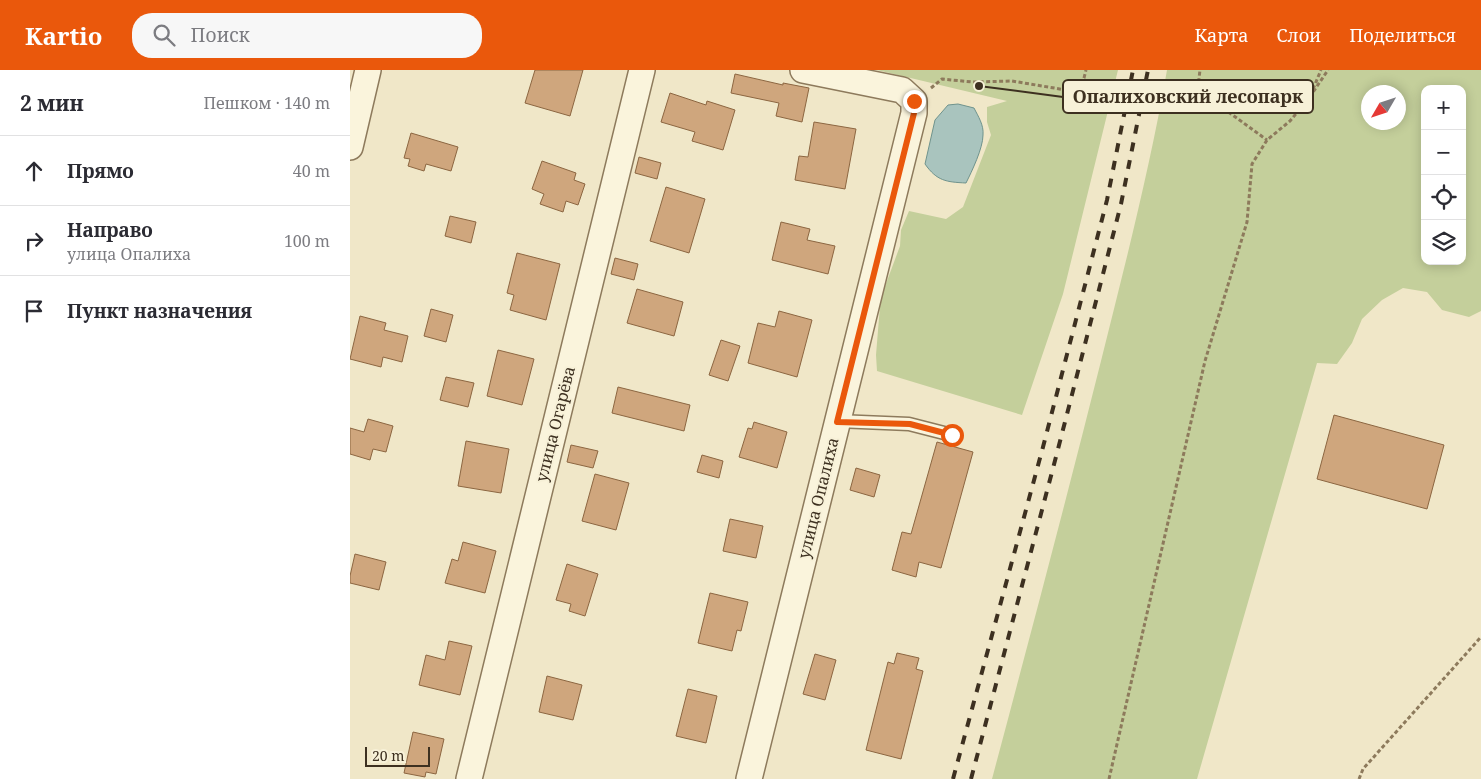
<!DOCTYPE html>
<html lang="ru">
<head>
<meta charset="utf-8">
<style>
  :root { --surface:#fff; --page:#f7f7f7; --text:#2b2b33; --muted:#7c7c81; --line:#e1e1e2; --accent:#ea580c }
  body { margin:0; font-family:"Noto Serif",serif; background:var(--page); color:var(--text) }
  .controls { position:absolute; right:15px; top:15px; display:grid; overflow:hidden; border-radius:10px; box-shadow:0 2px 12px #0003 }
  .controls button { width:45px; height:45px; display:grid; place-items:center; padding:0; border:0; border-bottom:1px solid var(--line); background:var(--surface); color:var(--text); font:25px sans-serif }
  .compass { position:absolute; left:1011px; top:15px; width:45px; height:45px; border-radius:50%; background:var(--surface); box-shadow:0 2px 12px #0003; rotate:231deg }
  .scale { position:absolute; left:15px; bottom:12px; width:65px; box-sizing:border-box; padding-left:5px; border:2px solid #3d3020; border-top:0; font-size:14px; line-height:18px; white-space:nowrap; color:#3d3020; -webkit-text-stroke:4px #f7f1d8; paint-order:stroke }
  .stop { position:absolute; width:15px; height:15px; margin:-11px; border:4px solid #ea580c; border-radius:50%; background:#fff }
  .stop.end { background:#ea580c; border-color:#fff; box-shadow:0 1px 5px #0008 }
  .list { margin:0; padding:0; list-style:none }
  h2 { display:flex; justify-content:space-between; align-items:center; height:65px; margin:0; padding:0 20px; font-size:21px }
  h2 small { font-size:16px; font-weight:400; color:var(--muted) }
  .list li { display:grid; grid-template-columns:32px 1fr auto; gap:15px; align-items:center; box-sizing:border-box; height:70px; padding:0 20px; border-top:1px solid var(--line) }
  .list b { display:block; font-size:19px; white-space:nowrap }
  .list p { margin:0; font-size:16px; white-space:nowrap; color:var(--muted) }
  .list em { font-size:16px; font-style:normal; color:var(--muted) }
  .icon { flex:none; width:28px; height:28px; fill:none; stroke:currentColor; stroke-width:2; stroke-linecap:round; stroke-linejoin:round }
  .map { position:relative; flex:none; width:1131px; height:709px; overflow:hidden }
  header { display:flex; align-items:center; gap:30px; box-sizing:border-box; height:70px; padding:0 25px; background:var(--accent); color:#fff }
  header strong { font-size:24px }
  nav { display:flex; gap:28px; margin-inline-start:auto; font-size:18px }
  .search { width:350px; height:45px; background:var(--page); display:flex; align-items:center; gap:12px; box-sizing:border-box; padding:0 18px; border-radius:20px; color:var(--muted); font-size:19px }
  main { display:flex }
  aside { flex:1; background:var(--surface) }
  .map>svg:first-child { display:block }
</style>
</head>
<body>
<header>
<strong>Kartio</strong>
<div class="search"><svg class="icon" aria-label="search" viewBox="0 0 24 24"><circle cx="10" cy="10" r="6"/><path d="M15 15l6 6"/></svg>Поиск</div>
<nav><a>Карта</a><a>Слои</a><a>Поделиться</a></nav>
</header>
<main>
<aside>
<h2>2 мин<small>Пешком · 140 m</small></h2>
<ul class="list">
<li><svg class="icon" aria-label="ahead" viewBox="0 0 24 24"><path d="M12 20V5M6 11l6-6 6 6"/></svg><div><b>Прямо</b></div><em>40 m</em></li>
<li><svg class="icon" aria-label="right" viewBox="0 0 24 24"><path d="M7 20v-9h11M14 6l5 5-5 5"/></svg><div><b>Направо</b><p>улица Опалиха</p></div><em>100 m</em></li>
<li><svg class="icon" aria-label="arrive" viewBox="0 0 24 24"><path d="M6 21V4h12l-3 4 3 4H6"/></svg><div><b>Пункт назначения</b></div></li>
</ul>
</aside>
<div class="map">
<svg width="1131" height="709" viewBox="0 0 1131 709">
  <rect width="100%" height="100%" fill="#f0e7c8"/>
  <!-- green -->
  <g fill="#c4cf9b" fill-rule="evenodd">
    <polygon points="527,0 768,0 713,224 672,345 527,301 526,285 530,236 534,219 550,176 551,160 559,141 596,149 613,137 641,65 637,52 637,37 657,31"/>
    <path d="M 817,0 L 1131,0 L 1131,241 L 1119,247 L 1092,240 L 1077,222 L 1053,218 L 1032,230 L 1012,249 L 1002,273 L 987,294 L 967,293 L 847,709 L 642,709 C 679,570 716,431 751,291 C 775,195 800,98 817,0 ZM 1075,19 L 1112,19 L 1112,191 L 1075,191 ZM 1018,22 L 1048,22 L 1048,52 L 1018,52 Z"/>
  </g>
  <!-- water -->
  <path fill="#a9c4be" stroke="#6f938d" d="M 608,34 L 624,38 C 628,46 634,55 633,65 C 633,78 622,101 616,113 C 596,112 587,111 575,94 L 585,50 L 598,35 Z"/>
  <!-- building -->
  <g fill="#cfa67d" stroke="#8c6641">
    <polygon points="185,0 233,0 220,46 175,33"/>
    <polygon points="385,4 433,15 433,13 459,18 452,52 426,46 429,33 381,23"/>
    <polygon points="320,23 356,35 357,31 385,40 373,80 342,71 345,62 311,52"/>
    <polygon points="464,52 506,59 495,119 445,110 449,86 458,87"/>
    <polygon points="61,63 108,77 101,101 76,94 74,101 58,96 60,89 54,88"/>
    <polygon points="289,87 311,93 307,109 285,103"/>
    <polygon points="192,91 226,103 224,110 235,114 228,135 216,131 213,142 190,134 194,124 182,119"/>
    <polygon points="316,117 355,129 339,183 300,171"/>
    <polygon points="100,146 126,152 121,173 95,166"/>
    <polygon points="431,152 460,159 457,170 485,176 478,204 422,190"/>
    <polygon points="167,183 210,194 196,250 160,240 164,225 157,223"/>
    <polygon points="265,188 288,194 284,210 261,204"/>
    <polygon points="287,219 333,232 324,266 277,253"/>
    <polygon points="81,239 103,245 96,272 74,266"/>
    <polygon points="429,241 462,250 447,307 398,293 408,253 425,257"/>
    <polygon points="10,246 36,253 34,260 58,266 52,292 33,287 31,297 0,289"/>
    <polygon points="371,270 390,276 378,311 359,305"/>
    <polygon points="148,280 184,289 172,335 137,326"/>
    <polygon points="96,307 124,313 118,337 90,330"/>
    <polygon points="268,317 340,335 334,361 262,343"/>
    <polygon points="984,345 1094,375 1077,439 967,409"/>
    <polygon points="18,349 43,356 36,382 23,379 20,390 0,384 0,358 14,362"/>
    <polygon points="404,352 437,362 427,398 389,387 398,358 402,359"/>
    <polygon points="116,371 159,379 151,423 108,416"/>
    <polygon points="587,372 623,382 591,498 569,492 566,507 542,500 552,462 561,464"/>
    <polygon points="221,375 248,381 243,398 217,392"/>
    <polygon points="352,385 373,391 369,408 347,402"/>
    <polygon points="506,398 530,405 524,427 500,420"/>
    <polygon points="245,404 279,413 266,460 232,451"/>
    <polygon points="380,449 413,456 406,488 373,481"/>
    <polygon points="113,472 146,481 135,523 95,513 102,489 108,491"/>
    <polygon points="5,484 36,492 29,520 0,513 0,506"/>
    <polygon points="217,494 248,504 235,546 219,541 221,534 206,530"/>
    <polygon points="360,523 398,532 391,561 387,560 382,581 348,573"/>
    <polygon points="99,571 122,576 110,625 69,615 76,585 95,590"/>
    <polygon points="547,583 569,588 566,599 573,601 551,689 516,680 538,592 544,594"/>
    <polygon points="465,584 486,590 475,630 453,624"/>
    <polygon points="197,606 232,615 223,650 189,642"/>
    <polygon points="338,619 367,626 356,673 326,666"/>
    <polygon points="63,662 94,669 86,704 76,702 75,707 54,703"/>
  </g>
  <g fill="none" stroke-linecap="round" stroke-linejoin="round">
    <!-- lane casing -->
    <g stroke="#8d7a5c" stroke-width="15">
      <polyline id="lane" points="487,351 559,354 602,365"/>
    </g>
    <!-- street casing -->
    <g stroke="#8d7a5c" stroke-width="28">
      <g id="street">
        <polyline points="0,77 18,0"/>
        <polyline points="119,709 292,0"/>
        <polyline points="399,709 564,43 564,31 552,20 453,0"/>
      </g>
    </g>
    <!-- path -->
    <g stroke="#8d7a5c" stroke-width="3" stroke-dasharray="4 2.5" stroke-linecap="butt">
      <polyline points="581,18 592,9 623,12 662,11 716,20 727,18 734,8 736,0"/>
      <polyline points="727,18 847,25 866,33 917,70"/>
      <polyline points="963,19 971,0"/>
      <polyline points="847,25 850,0"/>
      <polyline points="759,709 855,291 897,152 902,94 917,70 940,51 959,28 978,0"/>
      <polyline points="1009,709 1013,699 1131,567"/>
    </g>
    <!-- lane -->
    <use href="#lane" stroke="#faf4dc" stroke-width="12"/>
    <!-- street -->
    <use href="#street" stroke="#faf4dc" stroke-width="25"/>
    <!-- rail -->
    <g stroke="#3d3020" stroke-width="4" stroke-dasharray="9 9" stroke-linecap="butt">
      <polyline points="603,709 693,377 757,130 783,0"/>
      <polyline points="621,709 707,383 771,134 798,0"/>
    </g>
  </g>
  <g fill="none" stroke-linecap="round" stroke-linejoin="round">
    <!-- route -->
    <polyline stroke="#ea580c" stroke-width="6" points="564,31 564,43 487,352 560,354 602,365"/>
  </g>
  <g text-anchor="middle" stroke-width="4" stroke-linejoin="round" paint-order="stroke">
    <!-- street labels -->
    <g font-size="16" fill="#3d3020" stroke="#f7f1d8">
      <text transform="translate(205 354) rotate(-76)" y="6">улица Огарёва</text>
      <text transform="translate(468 428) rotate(-76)" y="6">улица Опалиха</text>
    </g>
  </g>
  <!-- callouts -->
  <path fill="none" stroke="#3d3020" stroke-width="2" d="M629 16L713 27"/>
  <circle fill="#3d3020" stroke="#f7f1d8" stroke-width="2" cx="629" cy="16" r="5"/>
  <rect fill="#f7f1d8" stroke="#3d3020" stroke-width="2" x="713" y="10" width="250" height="33" rx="5"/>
  <g font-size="18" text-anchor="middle" font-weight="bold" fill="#3d3020">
    <text x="838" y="33">Опалиховский лесопарк</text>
  </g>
</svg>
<div class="controls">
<button>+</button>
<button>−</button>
<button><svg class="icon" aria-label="locate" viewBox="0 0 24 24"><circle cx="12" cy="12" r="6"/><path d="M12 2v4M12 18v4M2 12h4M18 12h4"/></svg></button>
<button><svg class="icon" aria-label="layers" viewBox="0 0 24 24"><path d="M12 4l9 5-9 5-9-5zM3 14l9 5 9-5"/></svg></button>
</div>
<svg class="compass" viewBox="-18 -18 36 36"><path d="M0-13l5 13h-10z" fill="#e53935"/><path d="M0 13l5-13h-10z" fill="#7c7c81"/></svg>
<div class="scale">20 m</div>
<div class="stop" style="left:602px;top:365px"></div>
<div class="stop end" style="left:564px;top:31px"></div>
</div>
</main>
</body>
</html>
